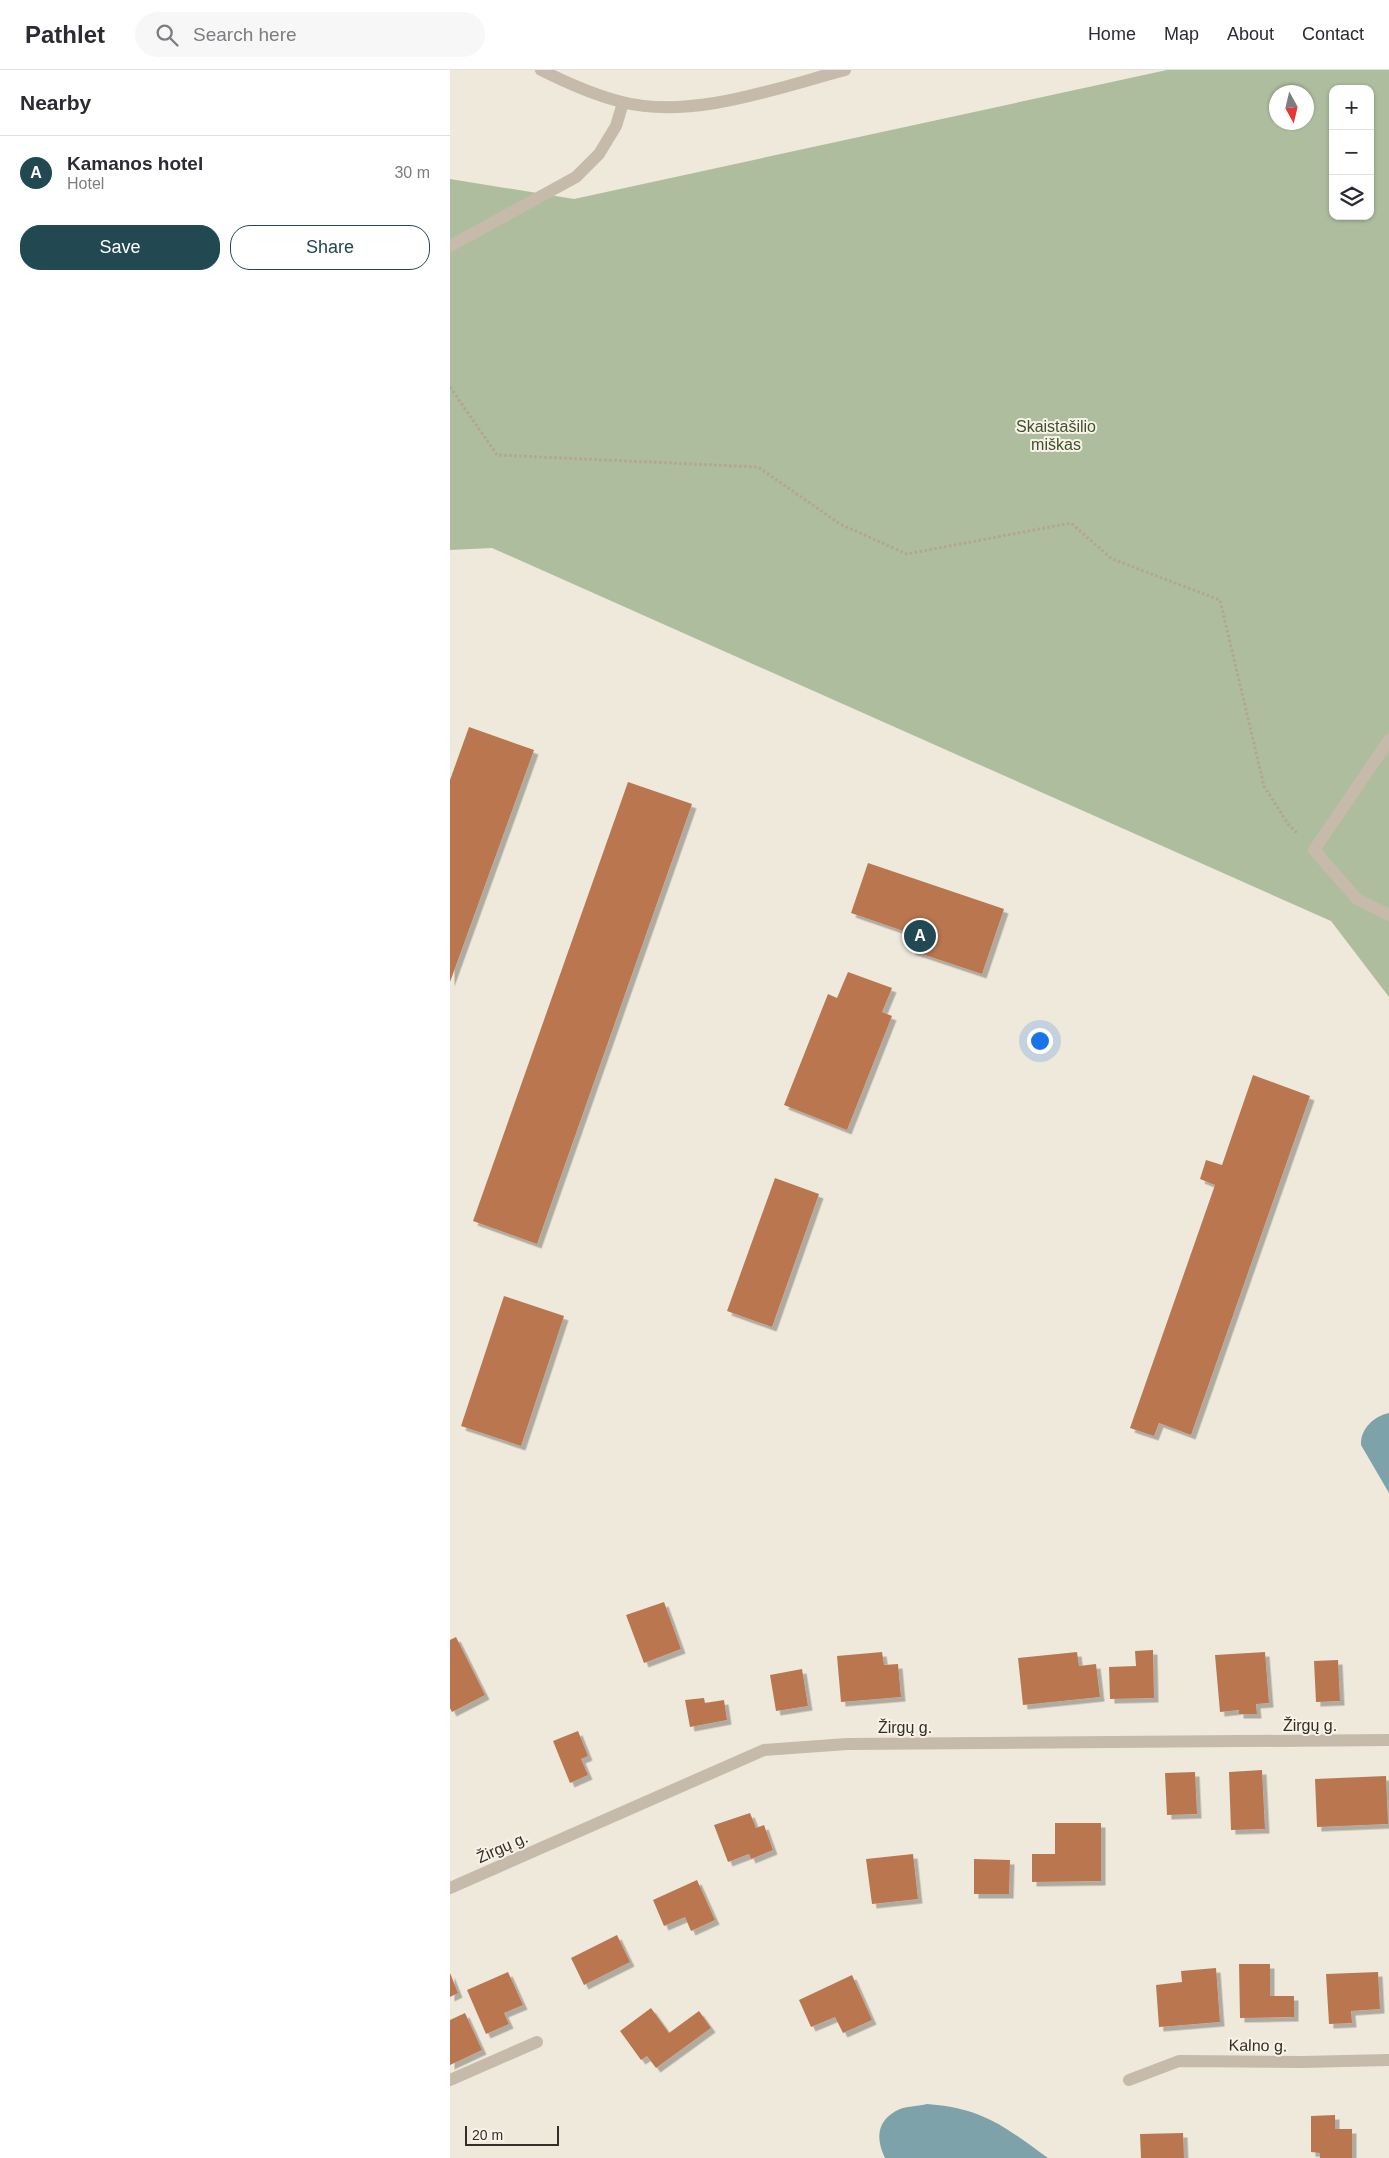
<!DOCTYPE html>
<html lang="en">
<head>
<meta charset="utf-8">
<style>
  :root { --surface:#fff; --page:#f7f7f7; --text:#2b2b33; --muted:#7c7c81; --line:#e1e1e2; --accent:#224852 }
  body { margin:0; font-family:Arial,sans-serif; background:var(--page); color:var(--text) }
  .controls { position:absolute; right:15px; top:15px; display:grid; overflow:hidden; border-radius:10px; box-shadow:0 1px 4px #0004 }
  .controls button { width:45px; height:45px; display:grid; place-items:center; padding:0; border:0; border-bottom:1px solid var(--line); background:var(--surface); color:var(--text); font:25px sans-serif }
  .compass { position:absolute; left:819px; top:15px; width:45px; height:45px; border-radius:50%; background:var(--surface); box-shadow:0 1px 4px #0004; rotate:172deg }
  .scale { position:absolute; left:15px; bottom:12px; width:94px; box-sizing:border-box; padding-left:5px; border:2px solid #342e28; border-top:0; font-size:14px; line-height:18px; white-space:nowrap; color:#342e28; -webkit-text-stroke:4px #f8f3e8; paint-order:stroke }
  .you { position:absolute; left:589px; top:970px; width:18px; height:18px; margin:-12px; border:4px solid #fff; border-radius:50%; background:#1a73e8; box-shadow:0 0 0 8px #1a73e833 }
  .badge { display:grid; place-items:center; width:32px; height:32px; border-radius:50%; background:var(--accent); color:#fff; font-size:16px; font-weight:700 }
  .pin { position:absolute; translate:-50% -50%; border:2px solid #fff; box-shadow:0 1px 5px #0006 }
  .list { margin:0; padding:0; list-style:none }
  h2 { display:flex; justify-content:space-between; align-items:center; height:65px; margin:0; padding:0 20px; font-size:21px }
  h2 small { font-size:16px; font-weight:400; color:var(--muted) }
  .list li { display:grid; grid-template-columns:32px 1fr auto; gap:15px; align-items:center; box-sizing:border-box; height:75px; padding:0 20px; border-top:1px solid var(--line) }
  .list b { display:block; font-size:19px; white-space:nowrap }
  .list p { margin:0; font-size:16px; white-space:nowrap; color:var(--muted) }
  .list em { font-size:16px; font-style:normal; color:var(--muted) }
  .actions { display:flex; gap:10px; padding:15px 20px }
  .actions a { flex:1; padding:11px 0; border:1px solid var(--accent); border-radius:20px; text-align:center; font-size:18px; color:var(--accent) }
  .actions .main { background:var(--accent); color:#fff }
  .icon { flex:none; width:28px; height:28px; fill:none; stroke:currentColor; stroke-width:2; stroke-linecap:round; stroke-linejoin:round }
  .map { position:relative; flex:none; width:939px; height:2088px; overflow:hidden }
  header { display:flex; align-items:center; gap:30px; box-sizing:border-box; height:70px; padding:0 25px; background:var(--surface); border-bottom:1px solid var(--line) }
  header strong { font-size:24px }
  nav { display:flex; gap:28px; margin-inline-start:auto; font-size:18px }
  .search { width:350px; height:45px; background:var(--page); display:flex; align-items:center; gap:12px; box-sizing:border-box; padding:0 18px; border-radius:28px; color:var(--muted); font-size:19px }
  main { display:flex }
  aside { flex:1; background:var(--surface) }
  .map>svg:first-child { display:block }
</style>
</head>
<body>
<header>
<strong>Pathlet</strong>
<div class="search"><svg class="icon" aria-label="search" viewBox="0 0 24 24"><circle cx="10" cy="10" r="6"/><path d="M15 15l6 6"/></svg>Search here</div>
<nav><a>Home</a><a>Map</a><a>About</a><a>Contact</a></nav>
</header>
<main>
<aside>
<h2>Nearby<small></small></h2>
<ul class="list">
<li><span class="badge">A</span><div><b>Kamanos hotel</b><p>Hotel</p></div><em>30 m</em></li>
</ul>
<div class="actions"><a class="main">Save</a><a>Share</a></div>
</aside>
<div class="map">
<svg width="939" height="2088" viewBox="0 0 939 2088">
  <defs>
    <filter id="shadow"><feDropShadow dx="4.5" dy="4.5" stdDeviation="0" flood-color="#0004"/></filter>
  </defs>
  <rect width="100%" height="100%" fill="#efe9dc"/>
  <!-- green -->
  <path fill="#aebd9e" fill-rule="evenodd" d="M 717,0 L 939,0 L 939,927 L 881,851 L 42,478 L 0,480 L 0,109 L 124,129 ZM 883,19 L 920,19 L 920,146 L 883,146 ZM 826,22 L 856,22 L 856,52 L 826,52 Z"/>
  <!-- water -->
  <g fill="#7ea2aa">
    <path d="M 939,1343 L 939,1423 L 911,1375 C 910,1359 924,1346 939,1343 Z"/>
    <path d="M 477,2034 C 533,2038 555,2057 598,2088 L 435,2088 C 425,2068 427,2049 450,2039 C 458,2036 469,2036 477,2034 Z"/>
  </g>
  <!-- building -->
  <g fill="#ba7750" filter="url(#shadow)">
    <polygon points="19,657 84,680 0,912 0,710"/>
    <polygon points="178,712 242,734 87,1174 23,1151"/>
    <polygon points="418,793 554,839 532,904 460,880 465,865 401,843"/>
    <polygon points="398,902 442,918 432,942 442,946 397,1060 334,1035 378,924 387,928"/>
    <polygon points="803,1005 860,1026 741,1365 709,1353 704,1366 680,1358 765,1115 750,1109 756,1090 772,1095"/>
    <polygon points="325,1108 369,1124 322,1257 277,1241"/>
    <polygon points="54,1226 114,1246 71,1376 11,1356"/>
    <polygon points="214,1532 231,1579 194,1593 176,1545"/>
    <polygon points="6,1567 35,1625 2,1642 0,1638 0,1570"/>
    <polygon points="703,1580 704,1628 660,1629 659,1597 686,1596 685,1581"/>
    <polygon points="432,1582 434,1595 448,1594 451,1627 391,1632 387,1586"/>
    <polygon points="627,1582 629,1596 646,1594 650,1627 573,1635 568,1588"/>
    <polygon points="815,1582 819,1633 806,1634 807,1644 789,1644 789,1640 770,1642 765,1585"/>
    <polygon points="888,1590 890,1631 866,1632 864,1591"/>
    <polygon points="352,1599 358,1636 326,1641 320,1605"/>
    <polygon points="254,1628 255,1633 274,1630 277,1650 240,1657 235,1630"/>
    <polygon points="128,1661 138,1686 131,1689 138,1705 120,1713 103,1671"/>
    <polygon points="812,1700 815,1759 781,1760 779,1702"/>
    <polygon points="745,1702 747,1744 717,1745 715,1703"/>
    <polygon points="936,1706 938,1754 867,1757 865,1709"/>
    <polygon points="300,1743 306,1758 314,1755 323,1780 301,1789 299,1784 278,1792 264,1755"/>
    <polygon points="605,1753 651,1753 651,1811 582,1812 582,1784 605,1784"/>
    <polygon points="463,1784 468,1829 422,1834 416,1789"/>
    <polygon points="524,1789 560,1790 559,1824 524,1824"/>
    <polygon points="247,1810 265,1850 241,1861 235,1847 214,1856 203,1830"/>
    <polygon points="167,1865 180,1892 134,1915 121,1888"/>
    <polygon points="789,1894 820,1894 820,1926 844,1926 844,1947 790,1948"/>
    <polygon points="766,1898 770,1952 709,1957 706,1915 732,1912 731,1901"/>
    <polygon points="58,1902 73,1935 54,1943 59,1954 36,1964 17,1920"/>
    <polygon points="928,1902 930,1939 901,1941 902,1953 879,1954 876,1904"/>
    <polygon points="0,1903 8,1923 0,1927"/>
    <polygon points="402,1905 422,1950 393,1963 385,1947 361,1957 349,1930"/>
    <polygon points="201,1938 219,1963 249,1941 261,1958 206,1998 197,1986 191,1990 170,1961"/>
    <polygon points="15,1943 32,1980 0,1995 0,1950"/>
    <polygon points="885,2045 885,2059 902,2059 902,2088 870,2088 870,2083 861,2082 861,2046"/>
    <polygon points="733,2063 734,2088 691,2088 690,2064"/>
  </g>
  <g fill="none" stroke-linecap="round" stroke-linejoin="round">
    <!-- path -->
    <polyline stroke="#b2a594" stroke-width="3" stroke-dasharray="2.5 2.5" stroke-linecap="butt" points="0,317 47,385 308,397 390,454 457,484 621,453 662,489 770,530 814,716 838,754 848,764"/>
    <!-- minor -->
    <g stroke="#c6baaa" stroke-width="12">
      <path d="M 91,0 C 117,13 143,25 172,32 C 241,50 327,18 395,0"/>
      <polyline points="0,176 126,107 149,84 166,56 173,33"/>
      <polyline points="939,670 864,780 907,829 939,845"/>
      <polyline points="0,1818 314,1680 397,1674 939,1670"/>
      <polyline points="0,2010 87,1972"/>
      <polyline points="679,2010 729,1991 852,1992 939,1990"/>
    </g>
  </g>
  <g text-anchor="middle" stroke-width="4" stroke-linejoin="round" paint-order="stroke">
    <!-- park labels -->
    <g font-size="16" fill="#40502f" stroke="#f8f3e8">
      <text x="606" y="362">Skaistašilio<tspan x="606" dy="18">miškas</tspan></text>
    </g>
    <!-- street labels -->
    <g font-size="16" fill="#342e28" stroke="#f8f3e8">
      <text x="860" y="1661">Žirgų g.</text>
      <text x="455" y="1663">Žirgų g.</text>
      <text transform="translate(52 1777) rotate(-24)" y="6">Žirgų g.</text>
      <text transform="translate(808 1975) rotate(1)" y="6">Kalno g.</text>
    </g>
  </g>
</svg>
<div class="controls">
<button>+</button>
<button>−</button>
<button><svg class="icon" aria-label="layers" viewBox="0 0 24 24"><path d="M12 4l9 5-9 5-9-5zM3 14l9 5 9-5"/></svg></button>
</div>
<svg class="compass" viewBox="-18 -18 36 36"><path d="M0-13l5 13h-10z" fill="#e53935"/><path d="M0 13l5-13h-10z" fill="#7c7c81"/></svg>
<div class="scale">20 m</div>
<div class="you"></div>
<div class="pin badge" style="left:470px;top:866px">A</div>
</div>
</main>
</body>
</html>
